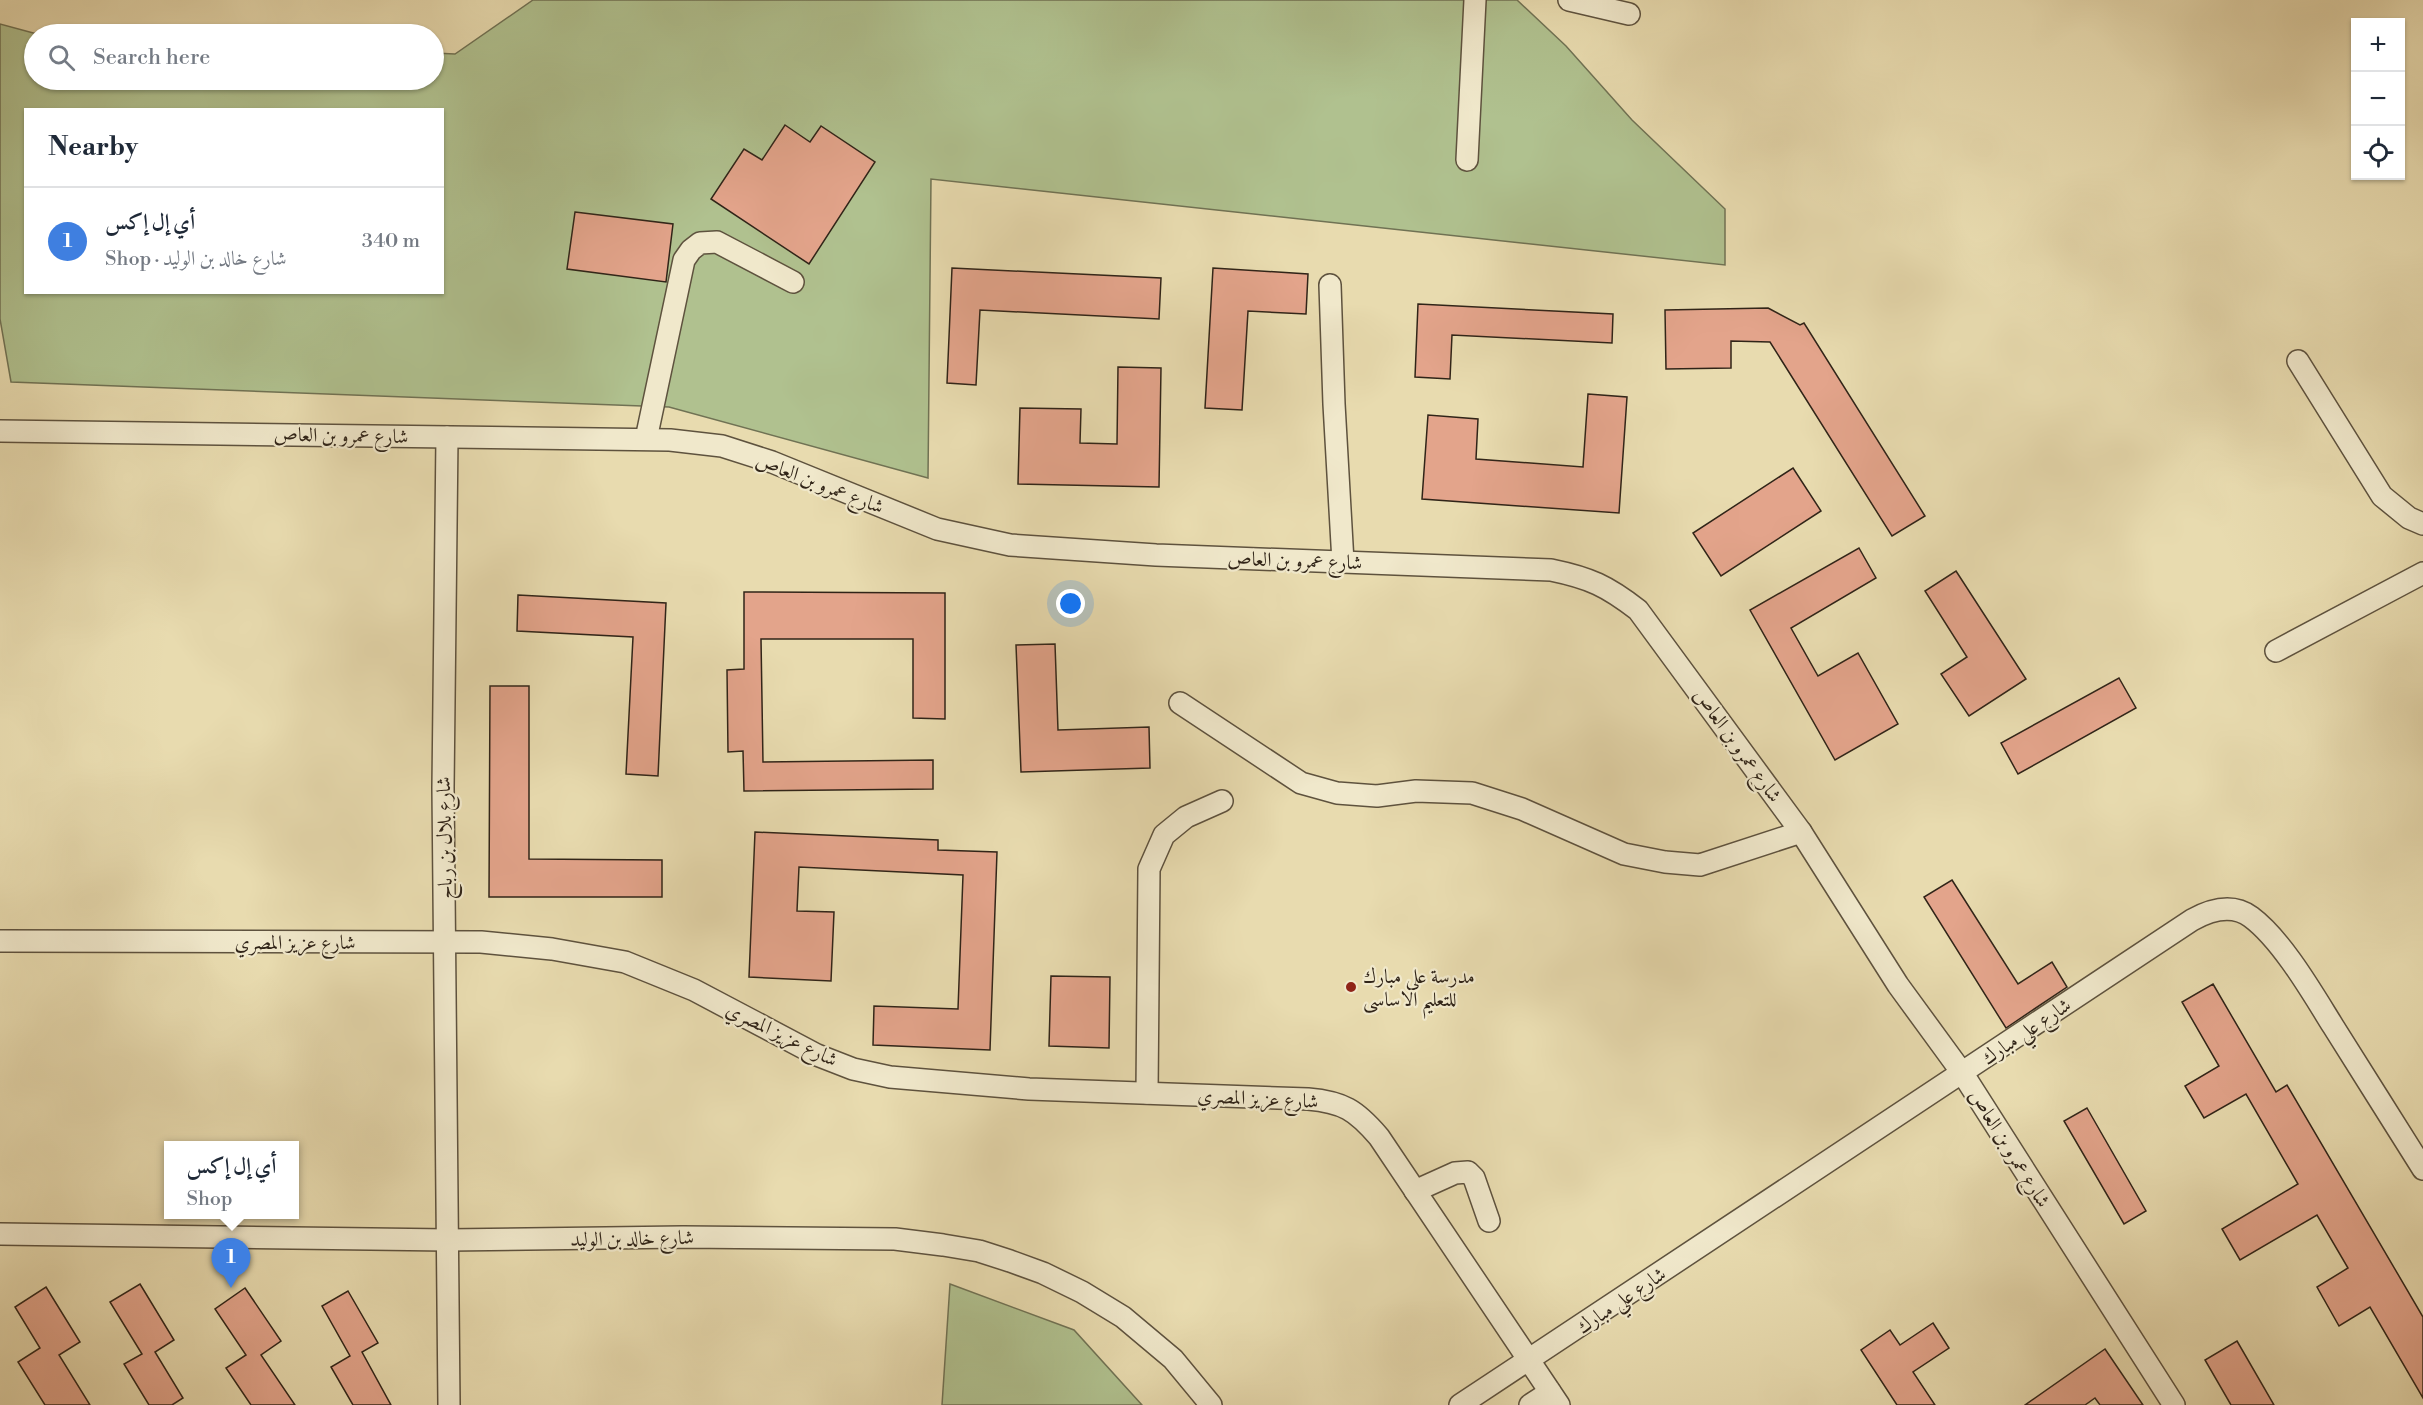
<!DOCTYPE html>
<html lang="en">
<head>
<meta charset="utf-8">
<style>
  :root { --surface:#fff; --page:#f6f6f7; --text:#1f2937; --muted:#747a83; --line:#e0e1e3; --accent:#8f2418 }
  body { margin:0; font-family:"Libre Bodoni",Amiri,serif; background:var(--page); color:var(--text) }
  .controls { position:absolute; right:18px; top:18px; display:grid; overflow:hidden; border-radius:0px; box-shadow:0 2px 4px #0004 }
  .controls button { width:54px; height:54px; display:grid; place-items:center; padding:0; border:0; border-bottom:2px solid var(--line); background:var(--surface); color:var(--text); font:30px sans-serif }
  .you { position:absolute; left:1071px; top:604px; width:21px; height:21px; margin:-15px; border:4px solid #fff; border-radius:50%; background:#1a73e8; box-shadow:0 0 0 9px #1a73e833 }
  .badge { display:grid; place-items:center; width:39px; height:39px; border-radius:50%; background:var(--accent); color:#fff; font-size:20px; font-weight:700 }
  .pin { position:absolute; translate:-50% -50px; filter:drop-shadow(0 2px 3px #0008) }
  .pin::after { content:''; position:absolute; top:32px; width:21px; height:18px; background:inherit; clip-path:polygon(0 0,100% 0,50% 100%) }
  .popup { position:absolute; left:164px; top:1141px; width:135px; height:78px; box-sizing:border-box; display:grid; place-content:center; border-radius:0px; background:var(--surface); filter:drop-shadow(0 2px 4px #0005); font-size:20px; white-space:nowrap; color:var(--muted) }
  .popup b { font-size:22px; color:var(--text) }
  .popup::after { content:''; position:absolute; left:50%; top:100%; margin-left:-12px; border:12px solid transparent; border-top-color:var(--surface) }
  .list { margin:0; padding:0; list-style:none }
  h2 { display:flex; justify-content:space-between; align-items:center; height:78px; margin:0; padding:0 24px; font-size:26px }
  h2 small { font-size:20px; font-weight:400; color:var(--muted) }
  .list li { display:grid; grid-template-columns:39px 1fr auto; gap:18px; align-items:center; box-sizing:border-box; height:108px; padding:0 24px; border-top:2px solid var(--line) }
  .list b { display:block; font-size:22px; white-space:nowrap }
  .list p { margin:0; font-size:20px; white-space:nowrap; color:var(--muted) }
  .list em { font-size:20px; font-style:normal; color:var(--muted) }
  .icon { flex:none; width:33px; height:33px; fill:none; stroke:currentColor; stroke-width:2; stroke-linecap:round; stroke-linejoin:round }
  .map { position:relative; flex:none; width:2423px; height:1405px; overflow:hidden }
  .search { position:absolute; background:var(--surface); box-shadow:0 2px 4px #0004; left:24px; top:24px; width:420px; height:66px; display:flex; align-items:center; gap:15px; box-sizing:border-box; padding:0 21px; border-radius:33px; color:var(--muted); font-size:22px }
  .panel { position:absolute; background:var(--surface); box-shadow:0 2px 4px #0004; left:24px; top:108px; width:420px; height:186px; border-radius:0px }
  .map>svg:first-child { display:block }
</style>
</head>
<body>
<div class="map">
<svg width="2423" height="1405" viewBox="0 0 2423 1405">
  <rect width="100%" height="100%" fill="#e8dbaf"/>
  <filter id="stains"><feTurbulence type="fractalNoise" baseFrequency=".00333" numOctaves="4"/><feColorMatrix values="0 0 0 0 .2 0 0 0 0 .09 0 0 0 0 .02 0 0 0 .5 -.17"/></filter>
  <radialGradient id="worn" r=".72"><stop offset=".6" stop-color="#630" stop-opacity="0"/><stop offset="1" stop-color="#630" stop-opacity=".3"/></radialGradient>
  <!-- green -->
  <g fill="#b0c18f" stroke="#707254" stroke-width="1.5" fill-rule="evenodd">
    <path d="M 533,0 L 1517,0 L 1566,46 L 1632,120 L 1725,209 L 1725,265 L 931,179 L 928,478 L 669,407 L 11,382 L 0,319 L 0,24 L 37,34 L 34,34 L 34,80 L 434,80 L 434,53 L 455,54 ZM 26,110 L 442,110 L 442,292 L 26,292 Z"/>
    <polygon points="950,1284 1074,1330 1142,1405 942,1405"/>
  </g>
  <!-- building -->
  <g fill="#e3a48b" stroke="#302418" stroke-width="1.5">
    <polygon points="785,125 810,142 821,126 875,162 809,264 711,199 744,149 762,160"/>
    <polygon points="575,212 673,224 666,282 567,269"/>
    <polygon points="952,268 1161,278 1159,319 980,310 976,385 947,383"/>
    <polygon points="1213,268 1308,274 1306,314 1248,311 1242,410 1205,408"/>
    <polygon points="1418,304 1613,314 1612,343 1452,335 1450,379 1415,377"/>
    <polygon points="1768,308 1800,325 1804,323 1925,516 1892,536 1770,342 1731,341 1731,368 1666,369 1665,310"/>
    <polygon points="1118,367 1161,368 1159,487 1018,484 1020,408 1081,409 1080,443 1117,444"/>
    <polygon points="1588,394 1627,397 1619,513 1422,499 1428,415 1478,419 1476,459 1583,467"/>
    <polygon points="1793,468 1821,511 1721,576 1693,533"/>
    <polygon points="1859,548 1876,578 1791,628 1818,676 1858,653 1898,724 1835,760 1750,610"/>
    <polygon points="1956,571 2026,679 1969,716 1941,674 1967,657 1925,591"/>
    <polygon points="744,592 945,593 945,719 913,718 913,639 761,639 763,762 933,760 933,789 744,791 743,751 728,752 727,670 744,669"/>
    <polygon points="518,595 666,603 658,776 626,774 633,637 517,631"/>
    <polygon points="1055,644 1058,730 1149,727 1150,768 1021,772 1016,645"/>
    <polygon points="2119,678 2136,708 2018,774 2001,743"/>
    <polygon points="490,686 529,686 529,859 662,860 662,897 489,897"/>
    <polygon points="755,832 938,840 938,850 997,852 990,1050 873,1045 874,1006 958,1009 963,875 799,867 797,911 834,912 831,981 749,977"/>
    <polygon points="1952,880 2018,984 2052,962 2067,987 2006,1028 1924,897"/>
    <polygon points="1051,976 1110,977 1109,1048 1049,1046"/>
    <polygon points="2213,984 2276,1092 2287,1085 2423,1317 2423,1398 2370,1307 2339,1326 2317,1287 2348,1268 2317,1215 2240,1260 2222,1229 2298,1184 2246,1094 2204,1118 2185,1086 2219,1066 2182,1002"/>
    <polygon points="2087,1108 2146,1211 2124,1224 2064,1121"/>
    <polygon points="140,1284 174,1340 155,1352 183,1398 172,1405 149,1405 124,1364 142,1354 110,1302"/>
    <polygon points="46,1287 80,1342 59,1355 90,1405 45,1405 18,1362 40,1348 15,1307"/>
    <polygon points="245,1288 281,1341 261,1355 295,1405 251,1405 226,1368 246,1355 215,1309"/>
    <polygon points="348,1291 378,1343 362,1352 391,1405 353,1405 331,1367 350,1356 322,1306"/>
    <polygon points="1933,1323 1949,1348 1913,1372 1935,1405 1897,1405 1861,1350 1890,1330 1900,1345"/>
    <polygon points="2237,1341 2274,1405 2231,1405 2205,1360"/>
    <polygon points="2105,1349 2143,1405 2100,1405 2095,1398 2085,1405 2025,1405"/>
  </g>
  <g fill="none" stroke-linecap="round" stroke-linejoin="round">
    <!-- minor casing -->
    <g stroke="#5e523e" stroke-width="24">
      <g id="minor">
        <polyline points="1569,0 1629,14"/>
        <polyline points="1467,160 1475,0"/>
        <polyline points="1330,285 1334,404 1343,562"/>
        <polyline points="2298,361 2382,496 2409,518 2423,524"/>
        <path d="M 0,431 L 670,440 L 722,446 L 772,462 L 937,529 L 1010,545 L 1156,555 L 1551,570 C 1590,578 1607,586 1638,610 L 1801,832 L 1898,985 L 1963,1074 L 2174,1405"/>
        <polyline points="447,437 443,788 449,1405"/>
        <polyline points="646,439 684,260 691,250 700,243 717,242 793,282"/>
        <polyline points="2276,651 2423,573"/>
        <polyline points="1180,703 1301,783 1337,793 1377,796 1416,791 1472,793 1522,809 1624,854 1665,862 1700,865 1801,832"/>
        <path d="M 0,941 L 481,942 L 552,949 L 625,962 L 694,990 L 817,1055 L 853,1069 L 890,1077 L 1029,1089 L 1308,1099 C 1343,1102 1356,1110 1379,1137 L 1559,1405"/>
        <polyline points="1147,1093 1149,869 1164,835 1186,817 1222,801"/>
        <polyline points="1415,1191 1455,1173 1468,1172 1474,1178 1489,1221"/>
        <polyline points="0,1234 448,1240 683,1237 895,1239 943,1245 979,1251 1010,1261 1043,1273 1082,1292 1123,1317 1173,1359 1211,1405"/>
        <path d="M 1460,1405 L 2192,920 C 2210,910 2232,903 2251,917 C 2282,940 2313,994 2333,1026 C 2363,1074 2393,1121 2423,1169"/>
        <polyline points="1530,1405 1550,1392"/>
      </g>
    </g>
    <!-- minor -->
    <use href="#minor" stroke="#f0e8cb" stroke-width="21"/>
  </g>
  <!-- markers -->
  <circle fill="#8f2418" stroke="#f0e8cb" stroke-width="2" cx="1351" cy="987" r="6"/>
  <g text-anchor="middle" stroke-width="4.5" stroke-linejoin="round" paint-order="stroke">
    <!-- street labels -->
    <g font-size="20" fill="#302418" stroke="#f0e8cb">
      <text transform="translate(341 435) rotate(1)" y="7">شارع عمرو بن العاص</text>
      <text transform="translate(820 483) rotate(21)" y="7">شارع عمرو بن العاص</text>
      <text transform="translate(1295 560) rotate(2)" y="7">شارع عمرو بن العاص</text>
      <text transform="translate(1738 745) rotate(54)" y="7">شارع عمرو بن العاص</text>
      <text transform="translate(444 838) rotate(-91)" y="7">شارع بلال بن رباح</text>
      <text x="295" y="949">شارع عزيز المصري</text>
      <text transform="translate(2026 1031) rotate(-34)" y="7">شارع علي مبارك</text>
      <text transform="translate(782 1034) rotate(26)" y="7">شارع عزيز المصري</text>
      <text transform="translate(1258 1098) rotate(3)" y="7">شارع عزيز المصري</text>
      <text transform="translate(2010 1148) rotate(58)" y="7">شارع عمرو بن العاص</text>
      <text transform="translate(632 1238) rotate(-1)" y="7">شارع خالد بن الوليد</text>
      <text transform="translate(1621 1300) rotate(-34)" y="7">شارع علي مبارك</text>
    </g>
    <!-- poi labels -->
    <g font-size="20" fill="#302418" stroke="#f0e8cb" text-anchor="start">
      <text x="1363" y="983">مدرسة على مبارك<tspan x="1363" dy="23">للتعليم الاساسى</tspan></text>
    </g>
  </g>
  <rect width="100%" height="100%" filter="url(#stains)"/>
  <rect width="100%" height="100%" fill="url(#worn)"/>
</svg>
<div class="controls">
<button>+</button>
<button>−</button>
<button><svg class="icon" aria-label="locate" viewBox="0 0 24 24"><circle cx="12" cy="12" r="6"/><path d="M12 2v4M12 18v4M2 12h4M18 12h4"/></svg></button>
</div>
<div class="you"></div>
<div class="pin badge" style="left:231px;top:1288px;background:#3f7fe0">1</div>
<div class="popup"><b>أي إل إكس</b>Shop</div>
<div class="search"><svg class="icon" aria-label="search" viewBox="0 0 24 24"><circle cx="10" cy="10" r="6"/><path d="M15 15l6 6"/></svg>Search here</div>
<section class="panel">
<h2>Nearby<small></small></h2>
<ul class="list">
<li><span class="badge" style="background:#3f7fe0">1</span><div><b>أي إل إكس</b><p>Shop · شارع خالد بن الوليد</p></div><em>340 m</em></li>
</ul>
</section>
</div>
</body>
</html>
